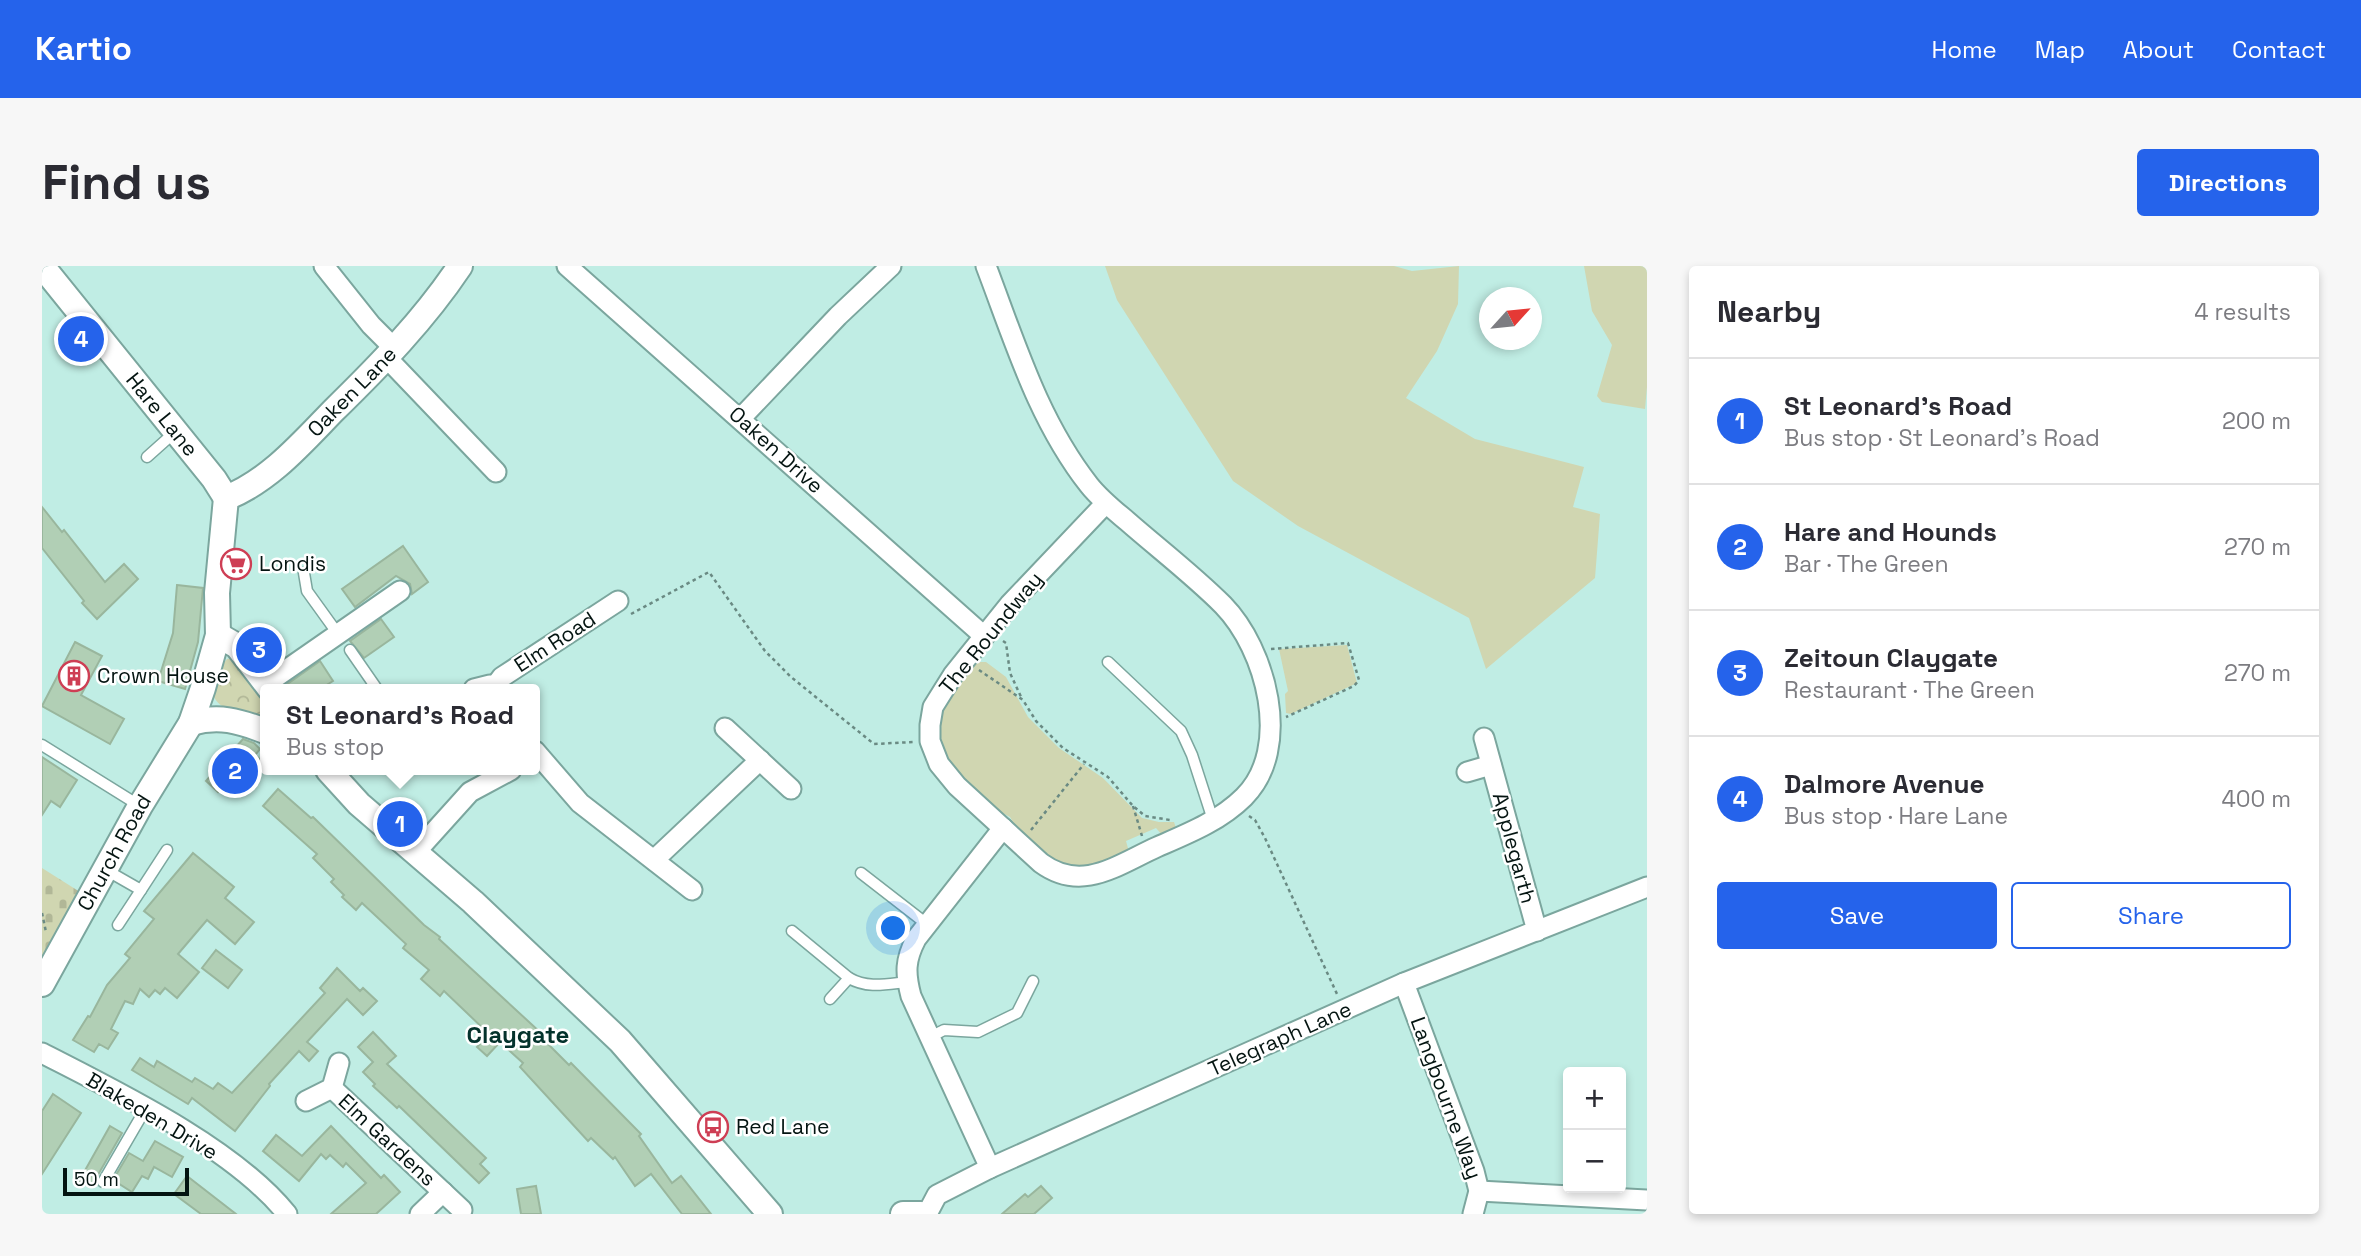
<!DOCTYPE html>
<html lang="en">
<head>
<meta charset="utf-8">
<style>
  :root { --surface:#fff; --page:#f7f7f7; --text:#2b2b33; --muted:#7c7c81; --line:#e1e1e2; --accent:#2563eb }
  body { margin:0; font-family:"Space Grotesk",sans-serif; background:var(--page); color:var(--text) }
  .controls { position:absolute; right:21px; bottom:21px; display:grid; overflow:hidden; border-radius:7px; box-shadow:0 4px 10px #0003 }
  .controls button { width:63px; height:63px; display:grid; place-items:center; padding:0; border:0; border-bottom:2px solid var(--line); background:var(--surface); color:var(--text); font:35px sans-serif }
  .compass { position:absolute; left:1437px; top:21px; width:63px; height:63px; border-radius:50%; background:var(--surface); box-shadow:0 4px 10px #0003; rotate:63deg }
  .scale { position:absolute; left:21px; bottom:18px; width:126px; box-sizing:border-box; padding-left:7px; border:4px solid #041411; border-top:0; font-size:19px; line-height:24px; white-space:nowrap; color:#041411; -webkit-text-stroke:5px #fff; paint-order:stroke }
  .you { position:absolute; left:852px; top:663px; width:24px; height:24px; margin:-18px; border:5px solid #fff; border-radius:50%; background:#1a73e8; box-shadow:0 0 0 10px #1a73e833 }
  .badge { display:grid; place-items:center; width:46px; height:46px; border-radius:50%; background:var(--accent); color:#fff; font-size:23px; font-weight:700 }
  .pin { position:absolute; translate:-50% -50%; border:4px solid #fff; box-shadow:0 2px 7px #0006 }
  .popup { position:absolute; left:218px; top:418px; width:280px; height:91px; box-sizing:border-box; display:grid; place-content:center; border-radius:7px; background:var(--surface); filter:drop-shadow(0 2px 5px #0005); font-size:23px; white-space:nowrap; color:var(--muted) }
  .popup b { font-size:26px; color:var(--text) }
  .popup::after { content:''; position:absolute; left:50%; top:100%; margin-left:-14px; border:14px solid transparent; border-top-color:var(--surface) }
  .list { margin:0; padding:0; list-style:none }
  h2 { display:flex; justify-content:space-between; align-items:center; height:91px; margin:0; padding:0 28px; font-size:30px }
  h2 small { font-size:23px; font-weight:400; color:var(--muted) }
  .list li { display:grid; grid-template-columns:46px 1fr auto; gap:21px; align-items:center; box-sizing:border-box; height:126px; padding:0 28px; border-top:2px solid var(--line) }
  .list b { display:block; font-size:26px; white-space:nowrap }
  .list p { margin:0; font-size:23px; white-space:nowrap; color:var(--muted) }
  .list em { font-size:23px; font-style:normal; color:var(--muted) }
  .actions { display:flex; gap:14px; padding:21px 28px }
  .actions a { flex:1; padding:16px 0; border:2px solid var(--accent); border-radius:7px; text-align:center; font-size:24px; color:var(--accent) }
  .actions .main { background:var(--accent); color:#fff }
  .map { position:relative; flex:none; width:1605px; height:948px; overflow:hidden; border-radius:7px }
  header { display:flex; align-items:center; gap:42px; box-sizing:border-box; height:98px; padding:0 35px; background:var(--accent); color:#fff }
  header strong { font-size:33px }
  nav { display:flex; gap:38px; margin-inline-start:auto; font-size:24px }
  .intro { display:flex; align-items:center; justify-content:space-between; box-sizing:border-box; height:168px; padding:0 42px }
  h1 { margin:0; font-size:49px }
  .button { padding:18px 32px; border-radius:7px; background:var(--accent); color:#fff; font-size:24px; font-weight:700 }
  main { display:flex; gap:42px; padding:0 42px }
  aside { flex:1; background:var(--surface); border-radius:7px; box-shadow:0 4px 10px #0003 }
  .map>svg:first-child { display:block }
</style>
</head>
<body>
<header>
<strong>Kartio</strong>
<nav><a>Home</a><a>Map</a><a>About</a><a>Contact</a></nav>
</header>
<div class="intro"><h1>Find us</h1><a class="button">Directions</a></div>
<main>
<div class="map">
<svg width="1605" height="948" viewBox="0 0 1605 948">
  <defs>
    <pattern id="cemetery-stones" width="16" height="16" patternUnits="userSpaceOnUse" patternTransform="scale(1.75)"><rect width="16" height="16" fill="#d0d6b1"/><path d="M2 7V4a2 2 0 0 1 4 0v3zM10 15v-3a2 2 0 0 1 4 0v3z" fill="#b1b797"/></pattern>
    <pattern id="park-crowns" width="20" height="18" patternUnits="userSpaceOnUse" patternTransform="scale(1.75)"><rect width="20" height="18" fill="#d0d6b1"/><path d="M2 6a3 3 0 1 1 6 0M12 15a3 3 0 1 1 6 0" fill="none" stroke="#b1b797"/></pattern>
  </defs>
  <rect width="100%" height="100%" fill="#c0ede4"/>
  <!-- grass -->
  <g fill="#d0d6b1">
    <polygon points="1063,0 1352,0 1370,5 1417,0 1416,38 1395,85 1364,132 1433,173 1542,201 1531,241 1558,248 1553,312 1444,403 1427,352 1256,260 1191,215 1075,34"/>
    <polygon points="1542,0 1605,0 1605,121 1603,143 1560,136 1555,130 1570,79 1550,45"/>
    <polygon points="1305,379 1315,417 1249,448 1244,447 1243,428 1246,425 1237,383"/>
    <polygon points="932,396 944,396 964,411 986,451 1017,482 1061,512 1100,552 1117,556 1132,556 1134,562 1131,568 1121,570 1114,562 1084,575 1087,586 1067,598 1021,603 978,568 968,551 951,542 910,506 895,477 898,446 906,429"/>
  </g>
  <!-- cemetery -->
  <polygon fill="url(#cemetery-stones)" points="0,602 38,626 0,695"/>
  <!-- park -->
  <path fill="url(#park-crowns)" d="M 190,392 L 223,432 L 223,454 C 206,449 179,448 171,429 L 181,398 L 185,393 Z"/>
  <!-- building -->
  <g fill="#b1cfb5" stroke="#99b69d" stroke-width="2">
    <polygon points="0,241 20,266 22,264 63,316 82,298 96,313 55,353 40,337 42,335 0,282"/>
    <polygon points="361,280 386,316 370,328 368,318 354,310 313,341 300,323"/>
    <polygon points="135,319 161,322 156,376 143,423 116,415 131,367"/>
    <polygon points="339,353 352,371 322,392 308,375"/>
    <polygon points="33,376 60,390 39,429 82,453 68,478 0,440"/>
    <polygon points="278,395 291,415 278,423 247,423 244,419"/>
    <polygon points="201,473 212,477 218,483 213,489 221,496 197,524 186,514 176,526 164,515"/>
    <polygon points="0,491 35,514 18,541 9,535 0,549"/>
    <polygon points="236,523 269,552 271,551 382,659 398,671 397,673 499,767 497,769 527,799 529,797 599,868 597,870 630,917 639,910 669,948 640,948 609,908 593,920 573,891 571,893 549,872 546,875 478,801 481,797 458,776 445,790 435,781 447,768 402,725 398,730 379,713 387,704 361,682 364,678 320,637 314,644 300,631 302,629 289,616 292,613 271,592 275,588 221,540"/>
    <polygon points="151,587 192,621 183,632 212,656 193,678 165,654 136,688 157,706 135,732 123,722 118,728 113,724 107,731 98,723 91,738 83,735 69,763 76,767 66,783 57,778 52,786 31,774 46,750 48,751 65,719 88,692 83,688 112,653 102,645"/>
    <polygon points="174,684 200,704 186,722 160,702"/>
    <polygon points="295,702 318,725 321,722 335,735 321,749 305,733 265,776 276,785 267,795 257,785 227,818 228,820 193,865 150,832 146,838 90,804 98,792 112,801 115,795 150,816 153,812 171,823 176,817 190,827 283,727 278,722"/>
    <polygon points="331,766 354,790 345,798 444,892 438,898 447,907 437,917 357,840 355,842 331,820 333,818 321,806 331,796 316,781"/>
    <polygon points="11,828 39,847 0,908 0,845"/>
    <polygon points="68,860 80,867 49,921 37,915"/>
    <polygon points="289,860 339,912 342,909 358,926 334,948 289,948 324,917 304,897 301,901 288,889 284,893 279,888 257,915 221,885 234,869 260,890"/>
    <polygon points="113,875 141,891 130,911 112,901 106,913 100,910 90,926 71,914 87,887 101,895"/>
    <polygon points="145,910 194,948 159,948 132,928"/>
    <polygon points="494,920 499,948 479,948 475,923"/>
    <polygon points="999,920 1010,932 992,948 960,948 983,928 986,931"/>
  </g>
  <g fill="none" stroke-linecap="round" stroke-linejoin="round">
    <!-- service casing -->
    <g stroke="#7ba69e" stroke-width="13">
      <g id="service">
        <polyline points="105,191 133,166"/>
        <polyline points="262,307 265,325 296,368"/>
        <polyline points="308,384 335,423"/>
        <polyline points="1066,396 1139,465 1150,489 1171,554"/>
        <polyline points="0,479 98,540"/>
        <polyline points="64,604 99,624 125,584"/>
        <polyline points="819,607 886,659"/>
        <polyline points="76,659 99,624"/>
        <polyline points="750,665 807,712"/>
        <path d="M 788,733 L 807,712 C 826,723 845,718 865,716"/>
        <polyline points="888,771 902,764 936,766 975,747 991,715"/>
        <polyline points="61,916 104,842"/>
      </g>
    </g>
    <!-- minor casing -->
    <g stroke="#7ba69e" stroke-width="23">
      <g id="minor">
        <polyline points="282,0 329,59 352,82"/>
        <polyline points="525,0 942,370"/>
        <path d="M 944,0 C 973,76 996,154 1047,219 C 1058,233 1072,244 1085,255 C 1117,283 1151,309 1181,339 C 1224,383 1251,482 1202,531 C 1178,555 1145,568 1115,581 C 1075,599 1040,627 999,597 L 915,520 L 897,498 L 888,475 L 888,459 L 891,441 L 911,409 L 968,338 L 1064,237"/>
        <polyline points="344,91 454,206"/>
        <polyline points="699,152 796,50 849,0"/>
        <polyline points="224,418 358,325"/>
        <polyline points="454,419 460,411 576,335"/>
        <polyline points="432,423 448,419 459,423"/>
        <polyline points="683,462 749,523"/>
        <polyline points="1442,472 1495,665"/>
        <polyline points="493,485 538,537 650,624"/>
        <polyline points="1425,506 1449,499"/>
        <polyline points="373,587 428,526 469,504"/>
        <polyline points="612,594 718,494"/>
        <polyline points="1362,717 1432,905 1437,925 1431,948"/>
        <path d="M 0,787 C 76,826 192,882 245,948"/>
        <polyline points="290,822 420,944"/>
        <polyline points="264,835 290,822 297,797"/>
        <path d="M 948,902 L 869,730 C 863,707 863,694 874,673 L 961,562"/>
        <polyline points="1437,925 1605,934"/>
        <polyline points="378,948 401,926"/>
        <polyline points="885,948 895,929 948,902 1362,717 1605,621"/>
      </g>
    </g>
    <!-- tertiary casing -->
    <g stroke="#7ba69e" stroke-width="28">
      <g id="tertiary">
        <path id="s1" d="M 0,0 L 172,213 L 184,232"/>
        <path id="s2" d="M 184,232 C 227,215 259,178 291,145 C 337,100 382,54 418,0"/>
        <polyline points="176,369 195,380 228,423"/>
        <path d="M 149,457 C 177,449 197,455 223,465"/>
        <polyline points="286,504 317,538 431,636 578,775 728,948"/>
        <path id="s3" d="M 0,718 L 98,540 L 149,457 L 161,422 L 176,369 L 175,327 L 184,232"/>
        <polyline points="861,948 879,948"/>
      </g>
    </g>
    <!-- path -->
    <g stroke="#6a8a83" stroke-width="2.5" stroke-dasharray="3.5 3.5" stroke-linecap="butt">
      <polyline points="589,348 667,306 723,385 749,411 832,478 871,476"/>
      <polyline points="961,375 964,377 968,407 980,433"/>
      <polyline points="1229,383 1306,377 1317,414 1312,420 1244,451"/>
      <polyline points="937,404 981,434 994,455 1021,482 1066,511 1091,540 1103,550 1128,554"/>
      <polyline points="1091,540 1100,570"/>
      <polyline points="1207,550 1213,554 1223,572 1295,728"/>
      <polyline points="989,564 1042,498"/>
      <polyline points="0,647 4,666"/>
    </g>
    <!-- service -->
    <use href="#service" stroke="#fff" stroke-width="10"/>
    <!-- minor -->
    <use href="#minor" stroke="#fff" stroke-width="19"/>
    <!-- tertiary -->
    <use href="#tertiary" stroke="#fff" stroke-width="24"/>
  </g>
  <!-- icons -->
  <defs>
    <g id="supermarket-ring" transform="scale(1.575)"><circle r="9.5" fill="#fff" stroke="#ce3e54" stroke-width="1.5"/><path d="M-6-5.5h2.5l.6 2H6L4.5 2H-2.5L-4.4-4H-6ZM-1.5 3.2a1.3 1.3 0 1 0 .1 0ZM3 3.2a1.3 1.3 0 1 0 .1 0Z" fill="#ce3e54"/></g>
    <g id="building-ring" transform="scale(1.575)"><circle r="9.5" fill="#fff" stroke="#ce3e54" stroke-width="1.5"/><path d="M-4-6H4V6H1V3H-1V6H-4ZM-2.5-4.3h1.7v1.8h-1.7ZM.8-4.3h1.7v1.8H.8ZM-2.5-1h1.7V.8h-1.7ZM.8-1h1.7V.8H.8Z" fill="#ce3e54"/></g>
    <g id="bus-ring" transform="scale(1.575)"><circle r="9.5" fill="#fff" stroke="#ce3e54" stroke-width="1.5"/><path d="M-5-6H5V4H4V6H2V4H-2V6H-4V4H-5ZM-3.5-4V0h7V-4ZM-3.5 1.2v1.5H-2V1.2ZM2 1.2v1.5H3.5V1.2Z" fill="#ce3e54"/></g>
  </defs>
  <g fill-rule="evenodd">
    <use href="#supermarket-ring" x="194" y="298"/>
    <use href="#building-ring" x="32" y="410"/>
    <use href="#bus-ring" x="671" y="861"/>
  </g>
  <g text-anchor="middle" stroke-width="5" stroke-linejoin="round" paint-order="stroke">
    <!-- street labels -->
    <g font-size="21" fill="#041411" stroke="#fff">
      <text dy="7" stroke="none"><textPath href="#s2" startOffset="166">Oaken Lane</textPath></text>
      <text dy="7" stroke="none"><textPath href="#s1" startOffset="191">Hare Lane</textPath></text>
      <text transform="translate(734 184) rotate(42)" y="7">Oaken Drive</text>
      <text transform="translate(949 367) rotate(-51)" y="7">The Roundway</text>
      <text transform="translate(513 376) rotate(-33)" y="7">Elm Road</text>
      <text transform="translate(1472 582) rotate(75)" y="7">Applegarth</text>
      <text dy="7" stroke="none"><textPath href="#s3" startOffset="150">Church Road</textPath></text>
      <text transform="translate(1238 773) rotate(-24)" y="7">Telegraph Lane</text>
      <text transform="translate(1404 832) rotate(70)" y="7">Langbourne Way</text>
      <text transform="translate(110 850) rotate(31)" y="7">Blakeden Drive</text>
      <text transform="translate(345 874) rotate(43)" y="7">Elm Gardens</text>
    </g>
    <!-- poi labels -->
    <g font-size="21" fill="#041411" stroke="#fff" text-anchor="start">
      <text x="217" y="305">Londis</text>
      <text x="55" y="417">Crown House</text>
      <text x="694" y="868">Red Lane</text>
    </g>
    <!-- quarter labels -->
    <g font-size="24" font-weight="bold" fill="#04322c" stroke="#fff">
      <text x="476" y="777">Claygate</text>
    </g>
  </g>
</svg>
<div class="controls">
<button>+</button>
<button>−</button>
</div>
<svg class="compass" viewBox="-18 -18 36 36"><path d="M0-13l5 13h-10z" fill="#e53935"/><path d="M0 13l5-13h-10z" fill="#7c7c81"/></svg>
<div class="scale">50 m</div>
<div class="you"></div>
<div class="pin badge" style="left:358px;top:558px">1</div>
<div class="popup"><b>St Leonard's Road</b>Bus stop</div>
<div class="pin badge" style="left:193px;top:505px">2</div>
<div class="pin badge" style="left:217px;top:384px">3</div>
<div class="pin badge" style="left:39px;top:73px">4</div>
</div>
<aside>
<h2>Nearby<small>4 results</small></h2>
<ul class="list">
<li><span class="badge">1</span><div><b>St Leonard's Road</b><p>Bus stop · St Leonard's Road</p></div><em>200 m</em></li>
<li><span class="badge">2</span><div><b>Hare and Hounds</b><p>Bar · The Green</p></div><em>270 m</em></li>
<li><span class="badge">3</span><div><b>Zeitoun Claygate</b><p>Restaurant · The Green</p></div><em>270 m</em></li>
<li><span class="badge">4</span><div><b>Dalmore Avenue</b><p>Bus stop · Hare Lane</p></div><em>400 m</em></li>
</ul>
<div class="actions"><a class="main">Save</a><a>Share</a></div>
</aside>
</main>
</body>
</html>
